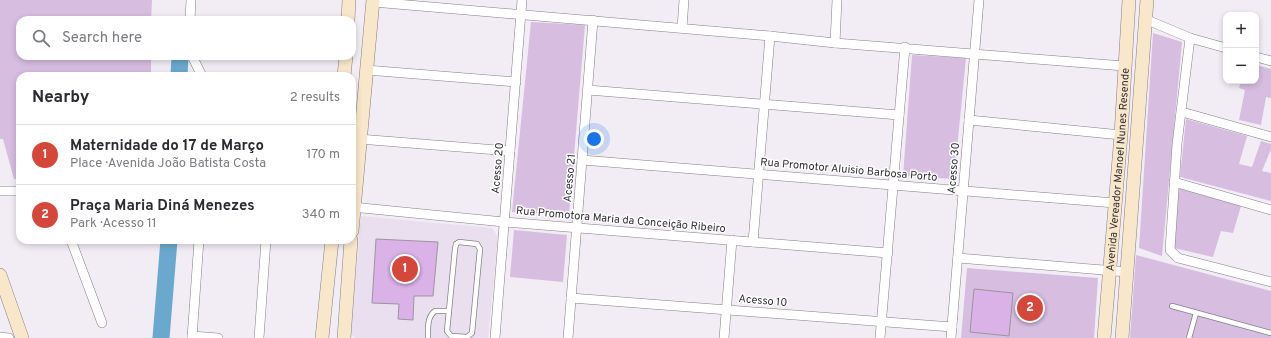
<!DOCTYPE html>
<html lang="en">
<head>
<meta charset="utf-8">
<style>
  :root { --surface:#fff; --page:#f2f2f3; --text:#2b2b33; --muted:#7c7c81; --line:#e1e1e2; --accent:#d5473b }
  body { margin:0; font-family:Overpass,sans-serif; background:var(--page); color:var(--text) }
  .controls { position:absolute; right:12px; top:12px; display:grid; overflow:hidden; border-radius:8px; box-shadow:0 2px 6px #0003 }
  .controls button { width:36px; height:36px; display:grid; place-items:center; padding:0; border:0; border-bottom:1px solid var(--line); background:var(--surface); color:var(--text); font:20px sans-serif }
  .you { position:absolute; left:594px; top:139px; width:14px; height:14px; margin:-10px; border:3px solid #fff; border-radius:50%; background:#1a73e8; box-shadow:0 0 0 6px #1a73e833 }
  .badge { display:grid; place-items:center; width:26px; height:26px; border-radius:50%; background:var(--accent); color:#fff; font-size:13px; font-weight:700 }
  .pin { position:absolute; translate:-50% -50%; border:2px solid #fff; box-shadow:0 1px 4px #0006 }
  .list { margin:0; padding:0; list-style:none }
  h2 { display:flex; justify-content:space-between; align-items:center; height:52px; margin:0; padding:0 16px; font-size:17px }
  h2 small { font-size:13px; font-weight:400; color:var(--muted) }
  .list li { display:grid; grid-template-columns:26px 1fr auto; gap:12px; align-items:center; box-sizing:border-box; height:60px; padding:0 16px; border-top:1px solid var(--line) }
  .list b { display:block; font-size:15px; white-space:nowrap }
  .list p { margin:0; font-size:13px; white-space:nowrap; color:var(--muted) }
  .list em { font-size:13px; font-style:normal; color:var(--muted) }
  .icon { flex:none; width:22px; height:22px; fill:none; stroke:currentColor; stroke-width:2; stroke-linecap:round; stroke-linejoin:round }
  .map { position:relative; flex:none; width:1271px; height:338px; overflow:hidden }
  .search { position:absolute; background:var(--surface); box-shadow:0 2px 6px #0003; left:16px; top:16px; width:340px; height:44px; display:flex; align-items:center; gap:10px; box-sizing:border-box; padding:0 14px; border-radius:12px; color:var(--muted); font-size:15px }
  .panel { position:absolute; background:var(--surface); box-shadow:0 2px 6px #0003; left:16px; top:72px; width:340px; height:172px; border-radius:12px }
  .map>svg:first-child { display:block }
</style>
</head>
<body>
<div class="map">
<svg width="1271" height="338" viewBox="0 0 1271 338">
  <rect width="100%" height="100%" fill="#f2ecf4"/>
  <!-- built -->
  <polygon fill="#eadfee" points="361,216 492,228 498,237 488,338 355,338 350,333"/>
  <!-- green -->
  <g fill="#d7bde0">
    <polygon points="0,0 152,0 151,20 20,20 20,56 151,56 151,76 20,76 20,179 14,179 3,139 0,139"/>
    <polygon points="531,22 585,25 569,215 512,212"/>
    <polygon points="1153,33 1182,42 1162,256 1139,248"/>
    <polygon points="912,55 966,58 954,179 903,176"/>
    <polygon points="1256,65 1271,69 1271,98 1266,97 1261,125 1239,120 1245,90 1239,88 1241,81 1256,81"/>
    <polygon points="1186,119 1247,136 1239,164 1252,167 1261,141 1271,144 1271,149 1262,171 1271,173 1271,201 1180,177"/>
    <polygon points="1178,188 1241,206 1233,233 1221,231 1213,257 1174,248"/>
    <polygon points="514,230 567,235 563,282 510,277"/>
    <polygon points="1136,255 1271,291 1271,338 1130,338"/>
    <polygon points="967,268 1098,278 1094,338 961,338"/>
  </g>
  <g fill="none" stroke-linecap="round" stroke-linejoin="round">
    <!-- river -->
    <g stroke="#6aa9cd" stroke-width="17">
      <polyline points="179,76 180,56"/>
      <polyline points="161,338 169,240"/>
    </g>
  </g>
  <!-- building -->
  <g fill="#dab2e7" stroke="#9b959d">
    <polygon points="376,239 438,242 433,296 414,296 413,320 398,319 399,304 372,303"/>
    <polygon points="974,289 1013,293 1009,336 970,332"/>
  </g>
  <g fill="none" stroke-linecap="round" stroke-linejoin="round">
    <!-- lane casing -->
    <g stroke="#857f87" stroke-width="6">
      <g id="lane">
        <polygon points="459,242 477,244 480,249 472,333 467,337 451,336 447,331 455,249 456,244"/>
        <polyline points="1172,306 1271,333"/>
        <path d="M 428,338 C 428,328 427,317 435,311 L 449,311"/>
        <polyline points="1189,338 1196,313"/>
      </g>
    </g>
    <!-- street casing -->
    <g stroke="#857f87" stroke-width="10">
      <g id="street">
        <polyline points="373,2 770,36 835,43 1124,66"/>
        <polyline points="1145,19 1190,38 1226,48"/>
        <polyline points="190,20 191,0"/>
        <polyline points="682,28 684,0"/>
        <polyline points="1190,38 1177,144 1170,250 1178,258 1271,282"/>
        <polyline points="835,43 837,0"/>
        <polyline points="192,56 202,76"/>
        <polyline points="1256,57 1271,61"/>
        <polyline points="366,70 516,82"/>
        <polyline points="588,90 899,115"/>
        <polyline points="1182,112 1271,137"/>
        <polyline points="969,120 1121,135"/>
        <polyline points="359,139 510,151"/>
        <polyline points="582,160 1115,203"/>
        <polyline points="1174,182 1271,210"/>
        <polyline points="0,191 20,191"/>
        <polyline points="352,207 504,222 888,253"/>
        <polyline points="71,240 102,323"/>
        <polyline points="753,242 770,36"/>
        <polyline points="958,258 1127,272"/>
        <polyline points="571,298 952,327"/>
        <polyline points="192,336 218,338"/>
        <polyline points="0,337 9,338"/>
        <polyline points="192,338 199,240"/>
        <polyline points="259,338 266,240"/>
        <polyline points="495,338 522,0"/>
        <polyline points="568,338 593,20"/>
        <polyline points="724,338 732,240"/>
        <polyline points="880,338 905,47"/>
        <polyline points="951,338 979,0"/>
      </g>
    </g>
    <!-- secondary casing -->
    <g stroke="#857f87" stroke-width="14">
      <g id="secondary">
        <polyline points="348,20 349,0"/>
        <polyline points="344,76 346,56"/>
        <polyline points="352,231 373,0"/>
        <polyline points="0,275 22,338"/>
        <polyline points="322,338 332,240"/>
        <polyline points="344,338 351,240"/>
        <path id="s1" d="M 1104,338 L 1121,135 L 1129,0"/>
        <polyline points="1122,338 1147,0"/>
      </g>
    </g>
    <!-- lane -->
    <use href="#lane" stroke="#fff" stroke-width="4.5"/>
    <!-- street -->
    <use href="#street" stroke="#fff" stroke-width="9"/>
    <!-- secondary -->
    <use href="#secondary" stroke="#f8e7cb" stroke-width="13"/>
  </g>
  <g text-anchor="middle" stroke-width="3" stroke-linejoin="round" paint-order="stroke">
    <!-- street labels -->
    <g font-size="11" fill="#323033" stroke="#fff">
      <text transform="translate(497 168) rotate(-85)" y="4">Acesso 20</text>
      <text transform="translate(953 168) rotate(-85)" y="4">Acesso 30</text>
      <text transform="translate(849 169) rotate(5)" y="4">Rua Promotor Aluisio Barbosa Porto</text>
      <text dy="4" stroke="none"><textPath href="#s1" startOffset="169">Avenida Vereador Manoel Nunes Resende</textPath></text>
      <text transform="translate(569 178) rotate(-85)" y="4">Acesso 21</text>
      <text transform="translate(621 219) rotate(5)" y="4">Rua Promotora Maria da Conceição Ribeiro</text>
      <text transform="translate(763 300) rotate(5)" y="4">Acesso 10</text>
    </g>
  </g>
</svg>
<div class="controls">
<button>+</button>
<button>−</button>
</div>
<div class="you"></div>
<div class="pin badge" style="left:405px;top:269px">1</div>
<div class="pin badge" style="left:1030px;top:308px">2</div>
<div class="search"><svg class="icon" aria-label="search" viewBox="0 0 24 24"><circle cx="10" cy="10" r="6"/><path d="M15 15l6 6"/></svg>Search here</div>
<section class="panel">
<h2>Nearby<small>2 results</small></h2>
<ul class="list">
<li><span class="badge">1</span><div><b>Maternidade do 17 de Março</b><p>Place · Avenida João Batista Costa</p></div><em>170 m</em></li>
<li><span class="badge">2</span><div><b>Praça Maria Diná Menezes</b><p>Park · Acesso 11</p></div><em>340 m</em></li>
</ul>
</section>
</div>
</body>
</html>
